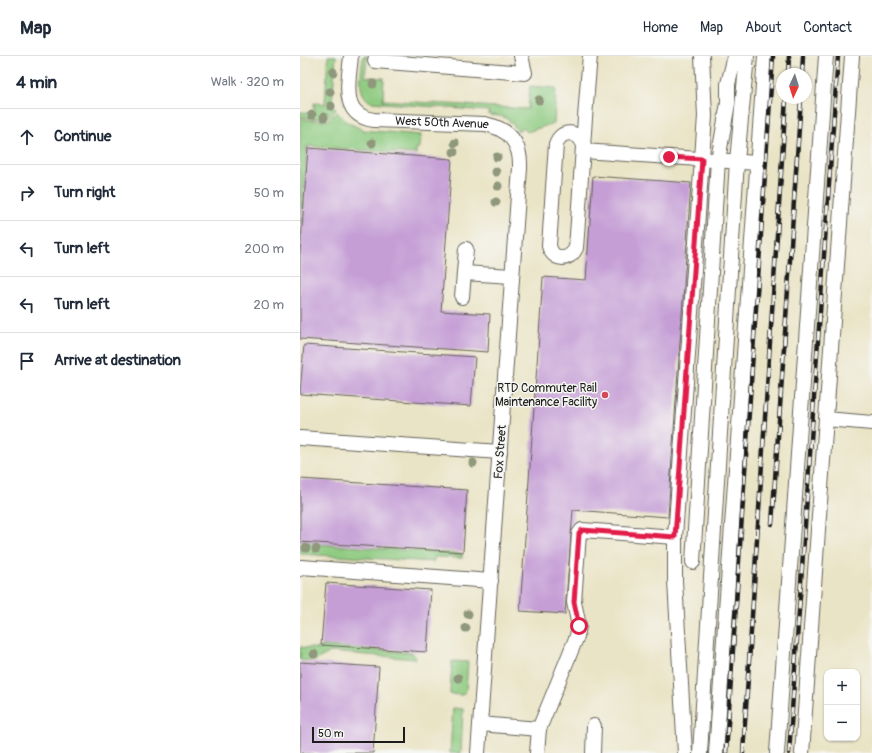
<!DOCTYPE html>
<html lang="en">
<head>
<meta charset="utf-8">
<style>
  :root { --surface:#fff; --page:#f2f2f3; --text:#1f2937; --muted:#747a83; --line:#e0e1e3 }
  body { margin:0; font-family:Pangolin,sans-serif; background:var(--page); color:var(--text) }
  .controls { position:absolute; right:12px; bottom:12px; display:grid; overflow:hidden; border-radius:8px; box-shadow:0 1px 3px #0004 }
  .controls button { width:36px; height:36px; display:grid; place-items:center; padding:0; border:0; border-bottom:1px solid var(--line); background:var(--surface); color:var(--text); font:20px sans-serif }
  .compass { position:absolute; left:476px; top:12px; width:36px; height:36px; border-radius:50%; background:var(--surface); box-shadow:0 1px 3px #0004; rotate:184deg }
  .scale { position:absolute; left:12px; bottom:10px; width:93px; box-sizing:border-box; padding-left:4px; border:2px solid #1c1c1c; border-top:0; font-size:11px; line-height:14px; white-space:nowrap; color:#1c1c1c; -webkit-text-stroke:3px #f6f6f2; paint-order:stroke }
  .stop { position:absolute; width:12px; height:12px; margin:-9px; border:3px solid #e11d48; border-radius:50%; background:#fff }
  .stop.end { background:#e11d48; border-color:#fff; box-shadow:0 1px 4px #0008 }
  .list { margin:0; padding:0; list-style:none }
  h2 { display:flex; justify-content:space-between; align-items:center; height:52px; margin:0; padding:0 16px; font-size:17px }
  h2 small { font-size:13px; font-weight:400; color:var(--muted) }
  .list li { display:grid; grid-template-columns:26px 1fr auto; gap:12px; align-items:center; box-sizing:border-box; height:56px; padding:0 16px; border-top:1px solid var(--line) }
  .list b { display:block; font-size:15px; white-space:nowrap }
  .list em { font-size:13px; font-style:normal; color:var(--muted) }
  .icon { flex:none; width:22px; height:22px; fill:none; stroke:currentColor; stroke-width:2; stroke-linecap:round; stroke-linejoin:round }
  .map { position:relative; flex:none; width:572px; height:697px; overflow:hidden }
  header { display:flex; align-items:center; gap:24px; box-sizing:border-box; height:56px; padding:0 20px; background:var(--surface); border-bottom:1px solid var(--line) }
  header strong { font-size:19px }
  nav { display:flex; gap:22px; margin-inline-start:auto; font-size:14px }
  main { display:flex }
  aside { flex:1; background:var(--surface) }
  .map>svg:first-child { display:block }
</style>
</head>
<body>
<header>
<strong>Map</strong>
<nav><a>Home</a><a>Map</a><a>About</a><a>Contact</a></nav>
</header>
<main>
<aside>
<h2>4 min<small>Walk · 320 m</small></h2>
<ul class="list">
<li><svg class="icon" aria-label="ahead" viewBox="0 0 24 24"><path d="M12 20V5M6 11l6-6 6 6"/></svg><div><b>Continue</b></div><em>50 m</em></li>
<li><svg class="icon" aria-label="right" viewBox="0 0 24 24"><path d="M7 20v-9h11M14 6l5 5-5 5"/></svg><div><b>Turn right</b></div><em>50 m</em></li>
<li><svg class="icon" aria-label="left" viewBox="0 0 24 24"><path d="M17 20v-9H6M10 6l-5 5 5 5"/></svg><div><b>Turn left</b></div><em>200 m</em></li>
<li><svg class="icon" aria-label="left" viewBox="0 0 24 24"><path d="M17 20v-9H6M10 6l-5 5 5 5"/></svg><div><b>Turn left</b></div><em>20 m</em></li>
<li><svg class="icon" aria-label="arrive" viewBox="0 0 24 24"><path d="M6 21V4h12l-3 4 3 4H6"/></svg><div><b>Arrive at destination</b></div></li>
</ul>
</aside>
<div class="map">
<svg width="572" height="697" viewBox="0 0 572 697">
  <rect width="100%" height="100%" fill="#f6f6f2"/>
  <filter id="ink" filterUnits="userSpaceOnUse"><feTurbulence type="fractalNoise" baseFrequency=".025" numOctaves="2"/><feDisplacementMap in="SourceGraphic" scale="8" xChannelSelector="R" yChannelSelector="G"/><feConvolveMatrix kernelMatrix="1 2 1 2 8 2 1 2 1" color-interpolation-filters="sRGB"/></filter>
  <filter id="wash" filterUnits="userSpaceOnUse"><feTurbulence type="fractalNoise" baseFrequency=".012" numOctaves="4" result="noise"/><feDisplacementMap in="SourceGraphic" scale="16" xChannelSelector="R" yChannelSelector="G"/><feGaussianBlur stdDeviation="0.9" result="paint"/><feColorMatrix in="noise" values="0 0 0 0 0 0 0 0 0 0 0 0 0 0 0 0 0 1.4 0 .05"/><feComposite in="paint" operator="in"/></filter>
  <g filter="url(#wash)">
    <rect width="100%" height="100%" fill="#eae4c6"/>
    <!-- green -->
    <g fill="#8fcb81" stroke="#56744e">
      <polygon points="28,0 36,0 32,47 36,54 26,63 0,61 0,56 14,57 14,47 25,48"/>
      <path d="M 63,0 L 67,0 L 65,21 L 84,22 L 83,44 L 228,53 L 230,30 L 256,32 L 254,67 L 227,76 L 223,71 L 218,75 C 207,61 206,60 189,59 L 189,55 L 71,46 C 55,38 62,14 63,0 Z"/>
      <polygon points="37,56 45,65 63,74 121,79 120,92 116,92 116,98 7,90 0,178 0,63 27,65"/>
      <polygon points="0,487 162,498 162,502 134,501 134,506 0,498"/>
      <polygon points="22,590 113,597 116,603 30,596 15,605 0,604 0,591 21,593"/>
      <polygon points="152,605 168,606 166,635 162,639 150,638"/>
      <polygon points="153,652 163,653 161,697 150,697"/>
    </g>
    <g id="blocks">
      <!-- building -->
      <g fill="#c59ed6">
        <polygon points="8,92 152,103 141,255 190,258 188,296 0,283 0,199"/>
        <polygon points="293,120 391,127 368,461 273,454 265,558 220,555 243,221 286,224"/>
        <polygon points="4,289 175,301 171,350 0,338"/>
        <polygon points="0,423 167,434 163,496 0,486"/>
        <polygon points="26,527 131,534 127,596 21,589"/>
        <polygon points="0,606 79,611 73,697 0,697"/>
      </g>
    </g>
  </g>
  <g filter="url(#ink)">
    <use href="#blocks" fill-opacity="0" stroke="#646258" stroke-width="1"/>
    <g fill="none" stroke-linecap="round" stroke-linejoin="round">
      <!-- minor casing -->
      <g stroke="#646258" stroke-width="16">
        <g id="minor">
          <path id="s1" d="M 51,0 C 49,25 39,59 74,64 L 185,68 C 209,73 221,87 220,112 L 178,697"/>
          <polyline points="76,0 75,5 225,17 221,0"/>
          <path d="M 284,89 C 278,75 262,72 256,88 L 249,190 C 253,205 269,206 276,192 C 281,128 284,64 290,0"/>
          <polyline points="283,95 457,107"/>
          <polyline points="164,217 212,220"/>
          <polyline points="162,241 166,193"/>
          <polyline points="526,363 572,367"/>
          <polyline points="0,382 200,396"/>
          <polyline points="393,506 418,104 428,47 428,28 435,0"/>
          <polyline points="0,513 1,511 191,525"/>
          <polyline points="180,668 239,673"/>
          <polyline points="237,697 239,673 277,580 279,570 274,546 279,478 282,474 375,481"/>
          <polyline points="293,697 294,670"/>
          <polyline points="385,697 375,525 375,481 405,60 402,0"/>
          <polyline points="400,697 437,105 447,0"/>
          <polyline points="416,697 465,0"/>
          <polyline points="477,697 526,0"/>
          <polyline points="502,697 552,0"/>
        </g>
      </g>
      <!-- minor -->
      <use href="#minor" stroke="#fff" stroke-width="14"/>
      <!-- rail casing -->
      <g stroke="#1c1c1c" stroke-width="4.5">
        <g id="rail">
          <polyline points="488,18 489,0"/>
          <polyline points="502,18 503,0"/>
          <polyline points="472,468 501,42"/>
          <polyline points="426,697 473,0"/>
          <polyline points="443,697 486,42"/>
          <polyline points="489,697 538,0"/>
        </g>
      </g>
      <!-- rail -->
      <use href="#rail" stroke="#f6f6f2" stroke-width="3" stroke-dasharray="9" stroke-linecap="butt"/>
    </g>
    <!-- trees -->
    <g fill="#8f987c">
      <circle cx="33" cy="16" r="4.5"/>
      <circle cx="73" cy="28" r="4.5"/>
      <circle cx="30" cy="36" r="4.5"/>
      <circle cx="239" cy="44" r="4.5"/>
      <circle cx="31" cy="50" r="4.5"/>
      <circle cx="12" cy="59" r="4.5"/>
      <circle cx="24" cy="61" r="4.5"/>
      <circle cx="72" cy="87" r="4.5"/>
      <circle cx="155" cy="87" r="4.5"/>
      <circle cx="154" cy="96" r="4.5"/>
      <circle cx="197" cy="101" r="4.5"/>
      <circle cx="196" cy="116" r="4.5"/>
      <circle cx="198" cy="130" r="4.5"/>
      <circle cx="196" cy="146" r="4.5"/>
      <circle cx="173" cy="407" r="4.5"/>
      <circle cx="6" cy="492" r="4.5"/>
      <circle cx="16" cy="493" r="4.5"/>
      <circle cx="168" cy="558" r="4.5"/>
      <circle cx="166" cy="572" r="4.5"/>
      <circle cx="14" cy="598" r="4.5"/>
      <circle cx="158" cy="622" r="4.5"/>
    </g>
  </g>
  <g fill="none" stroke-linecap="round" stroke-linejoin="round" filter="url(#ink)">
    <!-- route -->
    <polyline stroke="#e11d48" stroke-width="5" points="279,570 274,546 279,478 282,474 375,481 402,103 369,101"/>
  </g>
  <!-- markers -->
  <circle fill="#d1495b" stroke="#f6f6f2" stroke-width="1.5" cx="305" cy="339" r="4"/>
  <g text-anchor="middle" stroke-width="3" stroke-linejoin="round" paint-order="stroke">
    <!-- street labels -->
    <g font-size="12" fill="#1c1c1c" stroke="#f6f6f2">
      <text dy="4" stroke="none"><textPath href="#s1" startOffset="146">West 50th Avenue</textPath></text>
      <text transform="translate(200 396) rotate(-86)" y="4">Fox Street</text>
    </g>
    <!-- poi labels -->
    <g font-size="12" fill="#1c1c1c" stroke="#f6f6f2" text-anchor="end">
      <text x="297" y="336">RTD Commuter Rail<tspan x="297" dy="14">Maintenance Facility</tspan></text>
    </g>
  </g>
</svg>
<div class="controls">
<button>+</button>
<button>−</button>
</div>
<svg class="compass" viewBox="-18 -18 36 36"><path d="M0-13l5 13h-10z" fill="#e53935"/><path d="M0 13l5-13h-10z" fill="#747a83"/></svg>
<div class="scale">50 m</div>
<div class="stop" style="left:279px;top:570px"></div>
<div class="stop end" style="left:369px;top:101px"></div>
</div>
</main>
</body>
</html>
